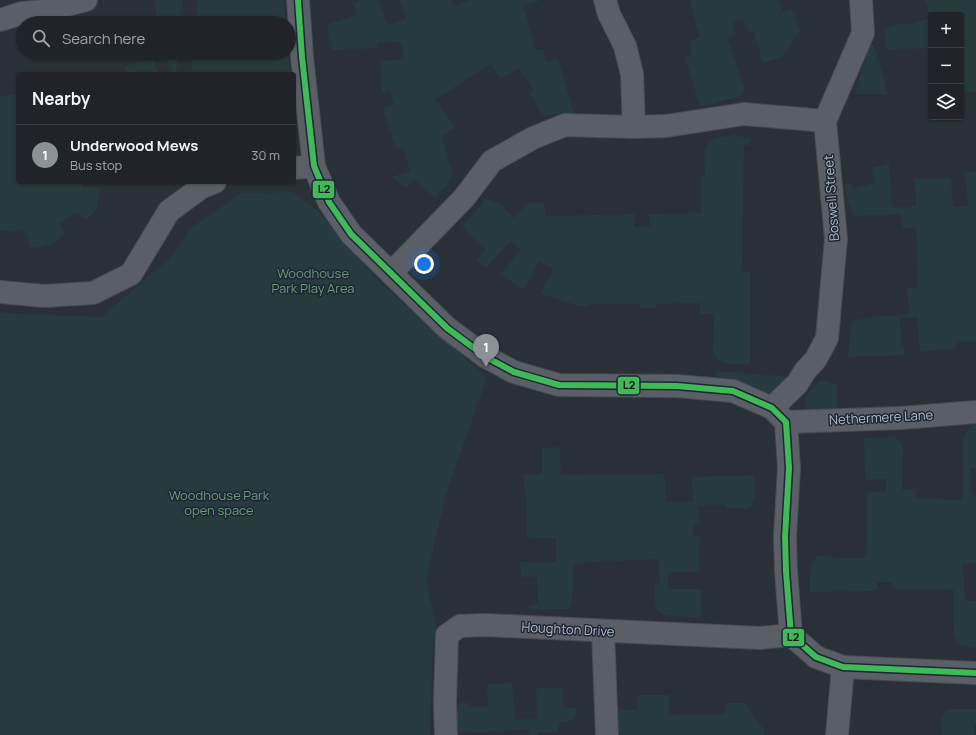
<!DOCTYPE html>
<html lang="en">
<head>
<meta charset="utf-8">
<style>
  :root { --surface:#20242a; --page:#2d3036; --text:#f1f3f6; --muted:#a2a4a8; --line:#3d4147; --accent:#8c9099 }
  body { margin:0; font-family:Manrope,sans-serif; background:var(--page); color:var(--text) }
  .controls { position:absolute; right:12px; top:12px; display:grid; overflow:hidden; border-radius:4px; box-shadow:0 1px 3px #0004 }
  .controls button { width:36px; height:36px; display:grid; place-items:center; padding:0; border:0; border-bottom:1px solid var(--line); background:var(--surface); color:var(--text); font:20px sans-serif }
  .you { position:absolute; left:424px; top:264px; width:14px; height:14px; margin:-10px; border:3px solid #fff; border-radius:50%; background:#1a73e8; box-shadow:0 0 0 6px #1a73e833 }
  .badge { display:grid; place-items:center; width:26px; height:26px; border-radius:50%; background:var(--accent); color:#fff; font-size:13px; font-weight:700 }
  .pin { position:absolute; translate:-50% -33px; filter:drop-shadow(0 1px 2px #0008) }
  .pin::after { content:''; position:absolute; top:21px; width:14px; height:12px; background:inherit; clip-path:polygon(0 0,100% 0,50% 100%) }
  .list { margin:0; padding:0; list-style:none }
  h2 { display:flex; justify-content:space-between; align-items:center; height:52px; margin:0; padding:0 16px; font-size:17px }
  h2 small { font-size:13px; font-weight:400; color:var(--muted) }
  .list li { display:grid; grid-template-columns:26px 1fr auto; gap:12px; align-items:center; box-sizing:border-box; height:60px; padding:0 16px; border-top:1px solid var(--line) }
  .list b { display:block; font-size:15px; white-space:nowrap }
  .list p { margin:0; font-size:13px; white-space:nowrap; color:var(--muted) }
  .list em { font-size:13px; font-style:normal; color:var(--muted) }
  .icon { flex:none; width:22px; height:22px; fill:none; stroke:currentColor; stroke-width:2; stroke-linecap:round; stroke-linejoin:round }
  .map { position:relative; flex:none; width:976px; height:735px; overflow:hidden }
  .search { position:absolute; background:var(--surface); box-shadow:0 1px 3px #0004; left:16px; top:16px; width:280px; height:44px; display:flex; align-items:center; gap:10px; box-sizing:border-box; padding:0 14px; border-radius:22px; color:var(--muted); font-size:15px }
  .panel { position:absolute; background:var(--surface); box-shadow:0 1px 3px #0004; left:16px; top:72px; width:280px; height:112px; border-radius:4px }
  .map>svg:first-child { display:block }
</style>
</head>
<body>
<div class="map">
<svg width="976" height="735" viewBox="0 0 976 735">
  <rect width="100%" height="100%" fill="#2a3038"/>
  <!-- green -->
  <g fill="#273a3e">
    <polygon points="153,0 183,0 181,23 158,23"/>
    <polygon points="197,0 284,0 286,23 196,23"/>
    <polygon points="363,0 379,0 388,25 406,19 400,0 451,0 454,7 471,0 538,0 539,1 523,6 536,50 543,49 546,62 558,59 574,113 543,115 529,93 534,90 519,68 501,79 490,64 436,99 455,127 442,136 453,174 451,180 435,198 414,179 406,188 392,177 410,171 403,148 396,149 383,108 394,105 390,91 382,93 381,64 382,61 403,59 402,42 377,43 377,48 337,50 332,50 330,47 327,25 357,15 353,3"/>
    <polygon points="690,0 779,0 783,12 792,9 800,31 782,57 763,63 753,30 747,32 743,18 732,21 736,35 728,38 744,88 741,96 700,107 685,57 692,54 689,41 700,37"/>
    <polygon points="925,0 976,0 976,92 962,92 961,91 961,15 931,15 931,48 887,50 884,33 888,27 906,22 907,25 931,18"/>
    <polygon points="869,42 874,45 888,94 855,94"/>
    <polygon points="166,53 178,53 176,74 171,74"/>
    <polygon points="193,53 288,53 290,74 191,74"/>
    <polygon points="154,60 158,74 126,74 124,67"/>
    <path d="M 18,93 L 18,182 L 82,182 L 82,187 L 100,188 L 97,209 L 86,220 L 76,212 L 59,224 L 65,233 C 54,245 46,247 30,248 L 25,232 L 0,230 L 0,97 Z"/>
    <path d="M 733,135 L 749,138 L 749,145 L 744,145 L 742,271 L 750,272 L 750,365 C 736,364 721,366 713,354 L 714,314 L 700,314 L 700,303 L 656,304 L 656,308 L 641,308 L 640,304 L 590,304 L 590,306 L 579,306 L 542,294 L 542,291 L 553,269 L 539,261 L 528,283 L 522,290 L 500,273 L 504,270 L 521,250 L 511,241 L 486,268 L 476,260 L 486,249 L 462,227 L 485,200 C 499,199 505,209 514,218 L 528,203 L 544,203 L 546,216 L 635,214 L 634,227 L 650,226 L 649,214 L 701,213 L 701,177 L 705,177 C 705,166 701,147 711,141 C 717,137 726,137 733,135 Z"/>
    <polygon points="889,164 892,207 916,206 915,179 951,178 953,207 968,206 966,179 964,172 976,172 976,341 956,341 956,349 920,351 917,317 900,318 902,346 904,346 905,355 848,357 851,324 856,319 863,318 909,314 907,288 918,287 916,227 903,228 901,214 853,216 844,185 851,182 853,189 875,183 872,168"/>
    <polygon points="293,192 322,214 345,244 386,288 487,377 445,498 426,580 438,633 433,641 430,735 0,735 0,313 101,317 170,258 192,227 242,193"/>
    <polygon points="716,371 794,377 777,392 767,394 750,389 734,380 716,377"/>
    <path d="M 821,380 L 837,385 L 837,412 L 808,411 C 800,397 812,390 821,380 Z"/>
    <path d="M 974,425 L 976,425 L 976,468 L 970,468 L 972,495 L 976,495 L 976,563 L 963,564 L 965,601 L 976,601 L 976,648 L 963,646 L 957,643 L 954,633 L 953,589 L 896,590 L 891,582 L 877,582 L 877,589 L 873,591 L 810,592 C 810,579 808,565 817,556 L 839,558 L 866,558 L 867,493 L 886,491 L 886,479 L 866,480 L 865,475 L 864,438 L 896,437 L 900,442 L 903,448 L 902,490 L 916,489 L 915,498 L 963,500 L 963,441 L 966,432 Z"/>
    <path d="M 560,447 L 561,475 L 664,474 L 667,502 L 693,501 L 692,477 L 755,475 L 755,499 L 752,506 L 748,509 L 726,508 L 726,505 L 698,506 L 699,522 L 694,524 L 693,537 L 700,537 L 699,572 L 668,573 L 668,589 L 701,589 L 702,614 L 700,618 L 663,615 C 652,607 655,595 654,584 L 660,583 L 658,559 L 574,563 L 572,604 L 568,609 L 529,609 L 529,605 L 538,604 L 537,577 L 521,578 L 520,561 L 532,563 L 556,562 L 556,538 L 532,538 L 527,539 L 526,497 L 524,489 L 523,475 L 542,474 L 542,448 Z"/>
    <path d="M 512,683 L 515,720 L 537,718 L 536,690 L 538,688 L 563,688 L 564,708 L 576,707 C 577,722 571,722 559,722 L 558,732 L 538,732 L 538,735 L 529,735 L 528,729 L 464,733 C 453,727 455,716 455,705 L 460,703 L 468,703 L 468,707 L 488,707 L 487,684 Z"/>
    <path d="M 637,695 L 669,695 L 669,715 L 725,714 L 727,703 L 745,703 L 764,730 L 764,735 L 622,735 C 612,730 614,718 614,708 L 620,707 L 620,710 L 637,710 Z"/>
    <polygon points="949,709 976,709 976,725 974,725 974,735 942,735 941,715"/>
  </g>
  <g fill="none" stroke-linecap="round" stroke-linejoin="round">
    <!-- street casing -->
    <g stroke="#484c53" stroke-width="24">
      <g id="street">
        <polyline points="298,0 302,57 314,166 329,202 351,234 447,328 486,357 514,372 559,385 677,386 733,391 772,408 786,422 789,468 785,537 786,571 791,635 816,657 843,667 976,673"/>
        <polyline points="605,0 609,14 625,46 632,74 634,127"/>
        <polyline points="0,20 22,13 44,11 86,0"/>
        <polyline points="294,168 314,166"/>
        <polyline points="391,273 464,198 492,161 533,138 565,125 634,127 666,126 744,114 825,121"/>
        <polyline points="0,292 44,296 93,293 131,274 169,211 202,187 215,182"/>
        <polyline points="772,408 797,384 805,371 816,359 827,338 836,239 825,121 863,33 861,0"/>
        <polyline points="786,422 901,418 976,412"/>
        <polyline points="603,631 607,735"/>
        <polyline points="446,735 445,703 447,635 460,626 485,625 760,638 791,635"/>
        <polyline points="837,735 843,667"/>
      </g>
    </g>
    <!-- street -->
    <use href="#street" stroke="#5a5e66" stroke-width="22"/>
    <!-- bus-1 casing -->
    <g stroke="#1d2633" stroke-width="9">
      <polyline id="bus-1" points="298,0 302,57 314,166 329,202 351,234 447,328 486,357 514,372 559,385 677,386 733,391 772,408 786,422 789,468 785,537 786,571 791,635 816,657 843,667 976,673"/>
    </g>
    <!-- bus-1 -->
    <use href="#bus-1" stroke="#40ba58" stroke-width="6"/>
  </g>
  <g text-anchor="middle" stroke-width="3" stroke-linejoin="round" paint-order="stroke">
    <!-- street labels -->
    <g font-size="13" fill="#b4bcc9" stroke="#1d2633">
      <text transform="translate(831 198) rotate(-94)" y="5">Boswell Street</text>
      <text transform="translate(881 417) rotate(-3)" y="5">Nethermere Lane</text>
      <text transform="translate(568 629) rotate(3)" y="5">Houghton Drive</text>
    </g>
    <!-- park labels -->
    <g font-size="13" fill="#6b9a76" stroke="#1d2633">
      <text x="313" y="278">Woodhouse<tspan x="313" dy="15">Park Play Area</tspan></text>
      <text x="219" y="500">Woodhouse Park<tspan x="219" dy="15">open space</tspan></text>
    </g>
  </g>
  <g stroke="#1d2633" stroke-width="1.5">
    <rect x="312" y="180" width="23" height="19" rx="4" fill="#40ba58"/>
    <rect x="617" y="376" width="23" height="19" rx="4" fill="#40ba58"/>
    <rect x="782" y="628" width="23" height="19" rx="4" fill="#40ba58"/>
  </g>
  <g font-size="11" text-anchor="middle" font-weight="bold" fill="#111">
    <text x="324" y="193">L2</text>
    <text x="629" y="389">L2</text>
    <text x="793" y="641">L2</text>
  </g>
</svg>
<div class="controls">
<button>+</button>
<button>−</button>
<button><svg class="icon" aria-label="layers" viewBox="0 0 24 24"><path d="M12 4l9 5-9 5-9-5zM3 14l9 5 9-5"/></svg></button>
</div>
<div class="you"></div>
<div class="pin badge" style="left:486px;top:367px">1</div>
<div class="search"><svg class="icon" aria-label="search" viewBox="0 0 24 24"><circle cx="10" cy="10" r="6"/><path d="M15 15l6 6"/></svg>Search here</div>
<section class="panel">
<h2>Nearby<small></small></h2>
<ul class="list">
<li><span class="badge">1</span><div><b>Underwood Mews</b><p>Bus stop</p></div><em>30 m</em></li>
</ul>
</section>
</div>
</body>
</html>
